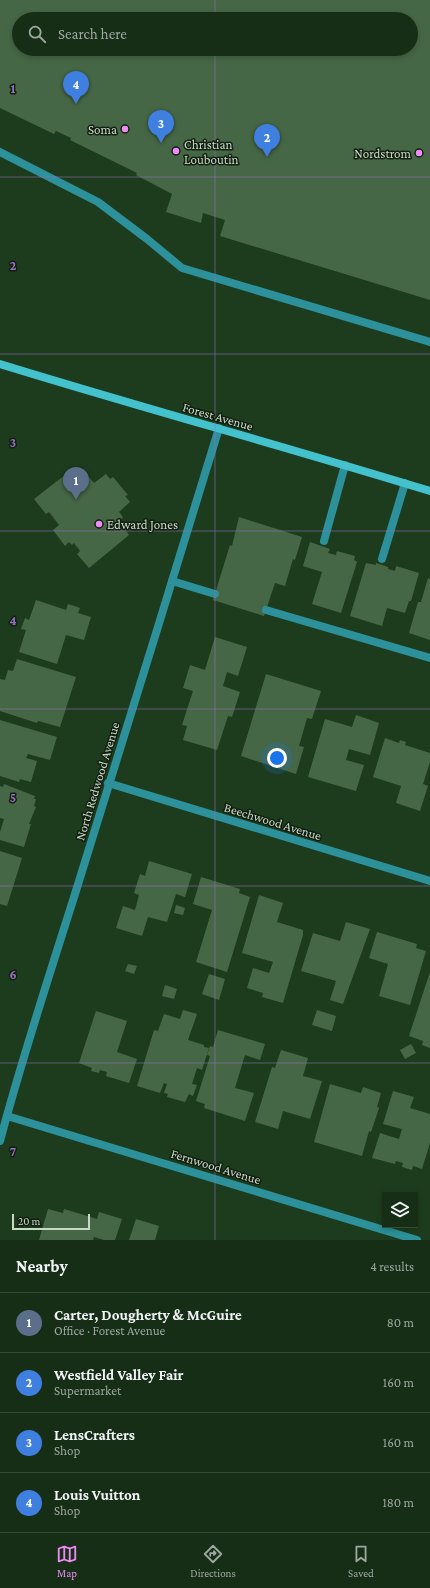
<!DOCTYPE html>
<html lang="en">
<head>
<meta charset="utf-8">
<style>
  :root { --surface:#162d16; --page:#233923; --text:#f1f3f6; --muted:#9ea8a1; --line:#354935; --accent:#ef8bf7 }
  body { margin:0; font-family:"Crimson Pro",serif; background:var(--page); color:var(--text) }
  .controls { position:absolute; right:12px; bottom:12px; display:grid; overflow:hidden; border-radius:0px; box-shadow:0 2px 6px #0003 }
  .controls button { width:36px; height:36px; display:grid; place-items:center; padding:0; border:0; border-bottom:1px solid var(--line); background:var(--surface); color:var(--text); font:20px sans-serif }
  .scale { position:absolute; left:12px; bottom:10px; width:78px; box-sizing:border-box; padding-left:4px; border:2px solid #c7d9c6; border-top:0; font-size:11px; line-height:14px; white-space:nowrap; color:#c7d9c6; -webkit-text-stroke:3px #121f11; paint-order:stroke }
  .you { position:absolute; left:277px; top:758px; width:14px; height:14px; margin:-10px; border:3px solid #fff; border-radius:50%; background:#1a73e8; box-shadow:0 0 0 6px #1a73e833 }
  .badge { display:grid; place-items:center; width:26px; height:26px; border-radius:50%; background:var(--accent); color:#fff; font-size:13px; font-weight:700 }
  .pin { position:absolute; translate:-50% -33px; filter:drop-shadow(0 1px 2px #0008) }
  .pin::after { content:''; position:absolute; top:21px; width:14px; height:12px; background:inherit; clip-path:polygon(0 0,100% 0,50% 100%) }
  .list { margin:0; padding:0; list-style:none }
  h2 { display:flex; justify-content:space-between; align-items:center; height:52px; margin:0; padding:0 16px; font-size:17px }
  h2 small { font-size:13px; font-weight:400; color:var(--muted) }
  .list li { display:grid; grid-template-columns:26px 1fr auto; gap:12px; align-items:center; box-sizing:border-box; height:60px; padding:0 16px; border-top:1px solid var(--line) }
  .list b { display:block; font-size:15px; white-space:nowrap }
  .list p { margin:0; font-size:13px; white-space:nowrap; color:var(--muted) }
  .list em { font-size:13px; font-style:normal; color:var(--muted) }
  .icon { flex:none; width:22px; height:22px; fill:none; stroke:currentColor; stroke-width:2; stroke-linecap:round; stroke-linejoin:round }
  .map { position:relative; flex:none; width:430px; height:1240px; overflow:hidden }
  .search { position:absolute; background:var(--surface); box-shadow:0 2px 6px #0003; left:12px; right:12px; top:12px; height:44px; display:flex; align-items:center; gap:10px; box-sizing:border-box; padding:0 14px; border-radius:22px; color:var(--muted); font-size:15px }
  .sheet { height:292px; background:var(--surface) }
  nav { display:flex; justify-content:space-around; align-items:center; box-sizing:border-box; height:56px; border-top:1px solid var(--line); background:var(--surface); font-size:11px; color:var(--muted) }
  nav a { display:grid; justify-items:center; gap:2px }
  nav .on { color:var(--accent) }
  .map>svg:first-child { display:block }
</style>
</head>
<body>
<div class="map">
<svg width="430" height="1240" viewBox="0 0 430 1240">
  <rect width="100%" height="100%" fill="#1d3c1d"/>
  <!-- building -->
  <g fill="#466746" fill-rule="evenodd">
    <path d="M 0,0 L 430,0 L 430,300 L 220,236 L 225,220 L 203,213 L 201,223 L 166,212 L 172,194 L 136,175 L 137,173 L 70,140 L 71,138 L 56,131 L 54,134 L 0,108 ZM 19,19 L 411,19 L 411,49 L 19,49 Z"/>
    <polygon points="74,468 77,471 78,470 84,477 83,478 85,481 89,477 94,483 106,474 110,479 113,477 128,495 125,496 130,502 119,512 123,517 118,522 121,525 122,524 129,535 89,568 77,554 80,551 74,543 72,545 69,542 65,546 53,530 59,525 49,512 46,514 34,499"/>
    <polygon points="239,517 302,537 295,560 293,559 285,586 275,583 264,616 213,600 230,545 232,546"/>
    <polygon points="310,542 330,549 328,553 336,555 337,551 355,556 354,560 357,562 341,613 312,604 322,572 303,566"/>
    <polygon points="366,563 376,565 376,563 388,567 388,569 395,571 396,566 419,573 411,601 409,601 405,613 387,608 382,626 350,616"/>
    <polygon points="428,578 430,579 430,640 409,633 418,602 421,602"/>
    <polygon points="36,600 66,610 68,604 80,608 78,613 91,617 84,640 66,635 57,664 19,652 26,630 21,629 25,618 29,620"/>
    <polygon points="215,637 247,647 238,676 227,672 223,686 240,692 232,717 228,716 217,750 183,740 187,726 182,725 193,691 183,688 190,665 205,670"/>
    <polygon points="17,659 76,677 60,727 38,721 37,723 0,711 0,679 5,680 8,670 13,671"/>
    <polygon points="266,674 321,691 312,719 307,718 299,746 304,747 296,774 241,756"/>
    <polygon points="356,715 379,723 370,755 349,749 346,760 364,765 356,791 308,777 325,719 352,727"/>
    <polygon points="0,720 57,737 50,760 28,754 26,758 37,761 31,782 20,779 19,782 0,776"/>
    <polygon points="385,738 399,743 400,740 406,742 405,745 430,753 430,762 423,784 428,786 420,811 396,803 401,786 373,777"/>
    <polygon points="4,784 35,796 34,799 36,799 34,806 36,807 29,824 31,824 24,847 0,840 0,832 4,819 0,818 0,786 3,787"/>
    <polygon points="0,851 22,858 7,906 0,904"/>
    <polygon points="149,861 192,874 185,897 176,894 167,922 148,917 142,936 116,928 123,906 135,910 139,895 134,893 140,874 145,876"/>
    <polygon points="201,877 240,889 239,893 250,897 227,972 196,962 212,910 193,904"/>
    <polygon points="259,895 283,903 277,922 303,930 303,935 283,1003 262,997 263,993 247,988 253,968 269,973 273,962 242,953"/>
    <polygon points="176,905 185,908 183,915 174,913"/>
    <polygon points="346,922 370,929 343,1004 330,1000 336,981 301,971 313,933 340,941"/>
    <polygon points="377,932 417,944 416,948 426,951 410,1005 379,996 388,964 369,958"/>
    <polygon points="128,964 137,966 134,974 125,971"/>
    <polygon points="430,972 430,1048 422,1045 423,1041 409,1036"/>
    <polygon points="209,974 225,979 219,1000 202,994"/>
    <polygon points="165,985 177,989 174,999 162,996"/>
    <polygon points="183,1010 197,1014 188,1040 204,1045 204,1047 209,1048 202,1070 197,1068 192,1084 197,1085 193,1096 189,1094 185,1102 167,1097 168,1094 164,1093 167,1084 164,1083 160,1093 137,1086 154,1030 158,1031 164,1014 180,1019"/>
    <polygon points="317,1010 336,1016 332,1031 312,1025"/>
    <polygon points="96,1011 127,1021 117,1052 137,1059 129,1083 106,1076 107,1072 100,1070 99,1073 91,1071 92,1068 79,1063"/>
    <polygon points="218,1030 265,1044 260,1060 245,1055 235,1088 254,1093 245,1121 204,1108 205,1104 196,1101 210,1056 207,1055 210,1046 213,1047"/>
    <polygon points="411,1044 416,1053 405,1059 400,1050"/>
    <polygon points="281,1050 308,1058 303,1076 322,1081 310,1119 283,1111 278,1129 255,1122 272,1067 275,1068"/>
    <polygon points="330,1084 361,1093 363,1087 381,1093 377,1107 379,1108 371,1132 369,1131 362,1156 314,1142"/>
    <polygon points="393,1091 414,1097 410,1108 430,1114 430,1143 422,1169 413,1166 412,1170 402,1167 403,1163 396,1161 395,1164 372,1158 380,1133 399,1139 402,1129 383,1124"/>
    <polygon points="48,1209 63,1213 64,1209 97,1219 99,1212 122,1219 115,1240 104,1240 94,1237 93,1240 39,1240"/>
    <polygon points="136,1219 159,1226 155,1240 129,1240"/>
  </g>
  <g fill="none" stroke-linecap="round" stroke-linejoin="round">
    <!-- lane -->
    <g stroke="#2c919a" stroke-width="8">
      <polyline points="0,152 98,202 147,239 182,268 430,342"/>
      <polyline points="324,541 345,465"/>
      <polyline points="382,559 405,483"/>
      <polyline points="172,581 215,594"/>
      <polyline points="266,610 430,658"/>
    </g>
    <!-- street -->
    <g stroke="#2c919a" stroke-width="8">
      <polyline points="108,783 430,881"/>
      <polyline points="7,1116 417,1240"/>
      <path d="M 0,1141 C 22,1058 49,976 75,894 C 123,738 172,584 219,428"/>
    </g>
    <!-- secondary -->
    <path stroke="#43c1cd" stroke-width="8" d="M 0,364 C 143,408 287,447 430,491"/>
  </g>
  <!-- grid -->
  <path fill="none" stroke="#9971c2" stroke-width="1" stroke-opacity="0.55" d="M 215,0 L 215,19M 215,49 L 215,1240M 0,177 L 430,177M 0,354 L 430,354M 0,531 L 430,531M 0,709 L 430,709M 0,886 L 430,886M 0,1063 L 430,1063"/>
  <!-- markers -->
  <g fill="#ef8bf7" stroke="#121f11" stroke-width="1.5">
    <circle cx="125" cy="129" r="4"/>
    <circle cx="176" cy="151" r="4"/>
    <circle cx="419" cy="153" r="4"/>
    <circle cx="99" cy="524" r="4"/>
  </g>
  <g text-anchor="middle" stroke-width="3" stroke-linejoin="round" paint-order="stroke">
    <!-- poi labels -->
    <g font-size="13" fill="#c7d9c6" stroke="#121f11" text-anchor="end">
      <text x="117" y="134">Soma</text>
      <text x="184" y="149" text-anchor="start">Christian<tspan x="184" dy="15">Louboutin</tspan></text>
      <text x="411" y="158">Nordstrom</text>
      <text x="107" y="529" text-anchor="start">Edward Jones</text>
    </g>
    <!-- street labels -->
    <g font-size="13" fill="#c7d9c6" stroke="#121f11">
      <text transform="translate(218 416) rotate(16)" y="5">Forest Avenue</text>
      <text transform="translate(97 781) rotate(-73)" y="5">North Redwood Avenue</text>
      <text transform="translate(273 821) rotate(17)" y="5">Beechwood Avenue</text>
      <text transform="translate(216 1166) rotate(17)" y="5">Fernwood Avenue</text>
    </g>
  </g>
  <g font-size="13" text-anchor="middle" font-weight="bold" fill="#9971c2" stroke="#121f11" stroke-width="3" stroke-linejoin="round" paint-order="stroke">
    <text x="13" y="93">1</text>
    <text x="13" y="270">2</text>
    <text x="13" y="447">3</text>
    <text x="13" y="625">4</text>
    <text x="13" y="802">5</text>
    <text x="13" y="979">6</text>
    <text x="13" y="1156">7</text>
  </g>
</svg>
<div class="controls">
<button><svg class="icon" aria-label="layers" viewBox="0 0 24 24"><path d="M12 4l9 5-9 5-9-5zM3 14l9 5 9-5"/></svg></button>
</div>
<div class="scale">20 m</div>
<div class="you"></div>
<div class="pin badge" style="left:76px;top:500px;background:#5c6f8a">1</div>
<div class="pin badge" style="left:267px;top:157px;background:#3f7fe0">2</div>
<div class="pin badge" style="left:161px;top:143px;background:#3f7fe0">3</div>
<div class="pin badge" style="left:76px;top:104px;background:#3f7fe0">4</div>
<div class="search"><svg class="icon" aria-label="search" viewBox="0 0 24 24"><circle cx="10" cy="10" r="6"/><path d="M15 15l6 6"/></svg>Search here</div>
</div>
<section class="sheet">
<h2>Nearby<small>4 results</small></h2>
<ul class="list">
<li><span class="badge" style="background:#5c6f8a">1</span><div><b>Carter, Dougherty &amp; McGuire</b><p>Office · Forest Avenue</p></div><em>80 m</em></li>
<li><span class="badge" style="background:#3f7fe0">2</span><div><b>Westfield Valley Fair</b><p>Supermarket</p></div><em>160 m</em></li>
<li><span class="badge" style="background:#3f7fe0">3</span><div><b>LensCrafters</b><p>Shop</p></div><em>160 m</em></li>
<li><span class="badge" style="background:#3f7fe0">4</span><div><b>Louis Vuitton</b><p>Shop</p></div><em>180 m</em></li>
</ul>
</section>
<nav>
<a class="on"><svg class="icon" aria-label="map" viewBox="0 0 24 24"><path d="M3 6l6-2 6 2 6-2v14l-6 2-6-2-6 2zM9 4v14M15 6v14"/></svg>Map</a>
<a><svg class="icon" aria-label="directions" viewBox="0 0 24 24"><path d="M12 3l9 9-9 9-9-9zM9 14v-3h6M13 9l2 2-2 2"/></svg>Directions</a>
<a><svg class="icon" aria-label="saved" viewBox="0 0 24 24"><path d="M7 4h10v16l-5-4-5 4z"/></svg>Saved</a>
</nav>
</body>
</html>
